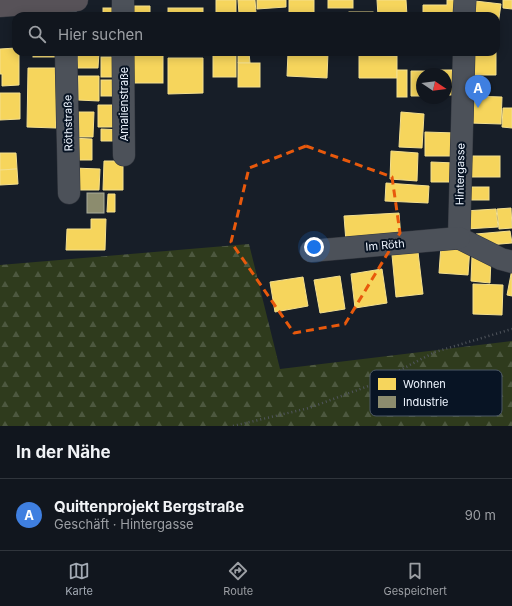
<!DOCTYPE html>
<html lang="de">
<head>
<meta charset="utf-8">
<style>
  :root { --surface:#11161e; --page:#1a1f27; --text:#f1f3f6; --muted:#9c9fa4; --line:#30353c; --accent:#a3aab4 }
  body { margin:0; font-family:Inter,sans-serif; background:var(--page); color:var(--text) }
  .compass { position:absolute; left:416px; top:68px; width:36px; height:36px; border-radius:50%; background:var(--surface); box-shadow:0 2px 10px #0003; rotate:103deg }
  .you { position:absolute; left:314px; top:247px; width:14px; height:14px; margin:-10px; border:3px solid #fff; border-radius:50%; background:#1a73e8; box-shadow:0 0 0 6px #1a73e833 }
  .badge { display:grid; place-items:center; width:26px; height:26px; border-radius:50%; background:var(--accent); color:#fff; font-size:13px; font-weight:700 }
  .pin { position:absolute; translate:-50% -33px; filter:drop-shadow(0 1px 2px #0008) }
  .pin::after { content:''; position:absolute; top:21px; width:14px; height:12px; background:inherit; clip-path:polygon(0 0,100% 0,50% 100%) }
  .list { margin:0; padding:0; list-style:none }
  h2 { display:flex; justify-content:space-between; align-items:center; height:52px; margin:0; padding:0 16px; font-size:17px }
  h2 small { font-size:13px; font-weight:400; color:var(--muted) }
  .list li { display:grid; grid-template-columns:26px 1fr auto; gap:12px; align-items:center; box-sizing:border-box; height:72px; padding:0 16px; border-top:1px solid var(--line) }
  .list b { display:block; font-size:15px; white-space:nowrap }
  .list p { margin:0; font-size:13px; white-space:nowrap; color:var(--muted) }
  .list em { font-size:13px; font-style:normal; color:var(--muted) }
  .icon { flex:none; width:22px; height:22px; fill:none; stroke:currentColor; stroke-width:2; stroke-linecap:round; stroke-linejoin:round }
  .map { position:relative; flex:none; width:512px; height:426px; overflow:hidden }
  .search { position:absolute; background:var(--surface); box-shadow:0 2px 10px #0003; left:12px; right:12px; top:12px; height:44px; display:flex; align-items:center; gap:10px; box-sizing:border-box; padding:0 14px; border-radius:12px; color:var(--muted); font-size:15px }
  .sheet { height:124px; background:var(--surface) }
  nav { display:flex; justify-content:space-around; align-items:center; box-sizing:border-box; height:56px; border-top:1px solid var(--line); background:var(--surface); font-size:11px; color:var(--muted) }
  nav a { display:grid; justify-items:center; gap:2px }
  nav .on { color:var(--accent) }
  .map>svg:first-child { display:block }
</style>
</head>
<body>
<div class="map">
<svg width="512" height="426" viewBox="0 0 512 426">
  <defs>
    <pattern id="forest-firs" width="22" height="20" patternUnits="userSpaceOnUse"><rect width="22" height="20" fill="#2f3b1d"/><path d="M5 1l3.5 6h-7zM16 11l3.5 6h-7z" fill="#4d583f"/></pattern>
  </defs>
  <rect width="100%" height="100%" fill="#171e28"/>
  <!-- forest -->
  <polygon fill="url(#forest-firs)" points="249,244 280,369 512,341 512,426 0,426 0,265"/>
  <!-- homes -->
  <g fill="#f6d55c" stroke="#f4df8d">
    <rect x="216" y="0" width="20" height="16"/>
    <polygon points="238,0 255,0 256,13 239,14"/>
    <polygon points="257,0 286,0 286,7 257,9"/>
    <rect x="289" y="0" width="25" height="16"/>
    <rect x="328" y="0" width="25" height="8"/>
    <polygon points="377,0 406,0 407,16 378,16"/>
    <polygon points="447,0 461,0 461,16 428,16 428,13 423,13 423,5 447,5"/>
    <polygon points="503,0 512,0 512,9 503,8"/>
    <polygon points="475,1 501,4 498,25 496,24 496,16 473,16"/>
    <polygon points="126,6 150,6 150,16 127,16"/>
    <rect x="103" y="8" width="18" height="8"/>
    <rect x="168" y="8" width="35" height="8"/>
    <rect x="349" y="12" width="24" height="4"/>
    <polygon points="77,13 99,14 99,16 77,16"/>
    <polygon points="496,30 496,75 471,75 471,52 496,52"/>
    <polygon points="16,48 16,52 19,52 19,85 2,86 2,74 0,74 0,49"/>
    <rect x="33" y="52" width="23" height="5"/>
    <polygon points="78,52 99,52 98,68 77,68"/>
    <rect x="125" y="52" width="38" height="31"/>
    <rect x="213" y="52" width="23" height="25"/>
    <polygon points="288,52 328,52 327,78 287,76"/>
    <polygon points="338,52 374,52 374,54 338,55"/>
    <polygon points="249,53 250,63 238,63 238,54"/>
    <polygon points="359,55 397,56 397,78 359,78"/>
    <rect x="101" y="57" width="19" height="20"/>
    <polygon points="168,58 203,58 203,93 168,94"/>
    <rect x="238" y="63" width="22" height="24"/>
    <polygon points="28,68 57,68 56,128 27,127"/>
    <rect x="397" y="70" width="10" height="27"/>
    <polygon points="429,70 458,70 458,95 446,95 446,74 429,74"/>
    <polygon points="411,71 425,71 426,74 422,74 422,96 411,96"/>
    <polygon points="78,76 99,76 99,101 78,100"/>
    <rect x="101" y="80" width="19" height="16"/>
    <polygon points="0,93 20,93 20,119 0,120"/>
    <polygon points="471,96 502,97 501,124 470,123"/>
    <polygon points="98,105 122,105 121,127 98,127"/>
    <polygon points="503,108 512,108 512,128 502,127"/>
    <polygon points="71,112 94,112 93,137 71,137"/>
    <polygon points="401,112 424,114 422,148 399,147"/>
    <polygon points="101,129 123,130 123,141 101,141"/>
    <polygon points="425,132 456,133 456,156 425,156"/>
    <polygon points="71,138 92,139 92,160 71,160"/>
    <polygon points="391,151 418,153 417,181 390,179"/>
    <polygon points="0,153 16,153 17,169 0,170"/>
    <rect x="468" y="156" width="32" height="21"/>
    <polygon points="104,161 123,161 123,190 103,190"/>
    <polygon points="431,162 455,163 454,182 431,182"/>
    <polygon points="73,168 100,169 99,190 73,190"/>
    <polygon points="17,169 18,184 0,185 0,170"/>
    <polygon points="386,183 429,186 428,203 385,201"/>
    <rect x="468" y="187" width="21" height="13"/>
    <polygon points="108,194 115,194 115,212 107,212"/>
    <polygon points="511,208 512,228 499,229 497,209"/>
    <polygon points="496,209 498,227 466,229 464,211"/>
    <polygon points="399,213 401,239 346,242 344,216"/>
    <polygon points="91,219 106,219 105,250 66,250 67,229 91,229"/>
    <polygon points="510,231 512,243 477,246 476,234"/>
    <polygon points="441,245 470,247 468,275 439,273"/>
    <polygon points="418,252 423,294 396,297 392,255"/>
    <polygon points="472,256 491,258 490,283 471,281"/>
    <polygon points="382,269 387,303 355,308 351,274"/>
    <polygon points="512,269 512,296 507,295"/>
    <polygon points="340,276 345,309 320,313 314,280"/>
    <polygon points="303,277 308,306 275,312 270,282"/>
    <polygon points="473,284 503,285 502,315 473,314"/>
  </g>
  <!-- industry -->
  <rect fill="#8c8c6e" stroke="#a9ac9a" x="87" y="193" width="17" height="20"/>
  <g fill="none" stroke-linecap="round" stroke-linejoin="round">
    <!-- minor casing -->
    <g stroke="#33373f" stroke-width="23">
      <g id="minor">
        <polyline points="123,0 123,16"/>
        <polyline points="65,1 66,16"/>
        <polyline points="464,16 465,0"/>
        <polyline points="66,52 69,193"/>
        <polyline points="123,52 124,155"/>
        <polyline points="459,238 464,52"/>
        <polyline points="459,238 501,259 512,262"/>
        <polyline points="311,251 459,238"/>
      </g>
    </g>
    <!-- major casing -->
    <g stroke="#33373f" stroke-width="23">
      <polyline id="major" points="0,6 77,0"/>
    </g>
    <!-- path -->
    <polyline stroke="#51565d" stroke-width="2.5" stroke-dasharray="1 3" stroke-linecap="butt" points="233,426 309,408 371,385 435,352 512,329"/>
    <!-- minor -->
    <use href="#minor" stroke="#4c5159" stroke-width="22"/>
    <!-- major -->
    <use href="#major" stroke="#575258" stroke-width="22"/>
  </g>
  <!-- marked area -->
  <path fill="none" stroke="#e8590c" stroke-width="3" stroke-dasharray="8 5" stroke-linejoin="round" d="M 306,146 L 392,177 L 400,233 L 345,324 L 294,333 L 231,242 L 249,168 Z"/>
  <g text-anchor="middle" stroke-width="4" stroke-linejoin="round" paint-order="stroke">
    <!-- street labels -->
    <g font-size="11" fill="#eef5ff" stroke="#081424">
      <text transform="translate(124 104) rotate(-90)" y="4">Amalienstraße</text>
      <text transform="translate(68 123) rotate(-91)" y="4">Röthstraße</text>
      <text transform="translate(460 174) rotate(-89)" y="4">Hintergasse</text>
      <text transform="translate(385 245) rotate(-5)" y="4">Im Röth</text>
    </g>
  </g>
  <!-- legend -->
  <rect x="370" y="370" width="132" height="46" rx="6" fill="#081424" stroke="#4d5866" stroke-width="1"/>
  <rect x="378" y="378" width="18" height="12" fill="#f6d55c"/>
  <rect x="378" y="396" width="18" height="12" fill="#8c8c6e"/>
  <g font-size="11" fill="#eef5ff">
    <text x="403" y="388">Wohnen</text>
    <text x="403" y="406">Industrie</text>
  </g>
</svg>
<svg class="compass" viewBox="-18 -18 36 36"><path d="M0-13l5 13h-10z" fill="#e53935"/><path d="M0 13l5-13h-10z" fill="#9c9fa4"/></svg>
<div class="you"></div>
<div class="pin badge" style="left:478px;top:108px;background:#3f7fe0">A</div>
<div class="search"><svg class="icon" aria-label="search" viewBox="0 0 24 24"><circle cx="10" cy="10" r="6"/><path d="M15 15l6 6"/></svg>Hier suchen</div>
</div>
<section class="sheet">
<h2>In der Nähe<small></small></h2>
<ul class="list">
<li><span class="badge" style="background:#3f7fe0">A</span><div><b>Quittenprojekt Bergstraße</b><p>Geschäft · Hintergasse</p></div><em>90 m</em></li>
</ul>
</section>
<nav>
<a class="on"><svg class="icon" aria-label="map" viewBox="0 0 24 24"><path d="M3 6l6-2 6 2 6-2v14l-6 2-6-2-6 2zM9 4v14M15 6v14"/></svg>Karte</a>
<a><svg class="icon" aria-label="directions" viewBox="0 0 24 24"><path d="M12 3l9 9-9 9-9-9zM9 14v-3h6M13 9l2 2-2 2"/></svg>Route</a>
<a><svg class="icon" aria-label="saved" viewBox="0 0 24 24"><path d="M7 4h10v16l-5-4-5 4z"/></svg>Gespeichert</a>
</nav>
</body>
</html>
